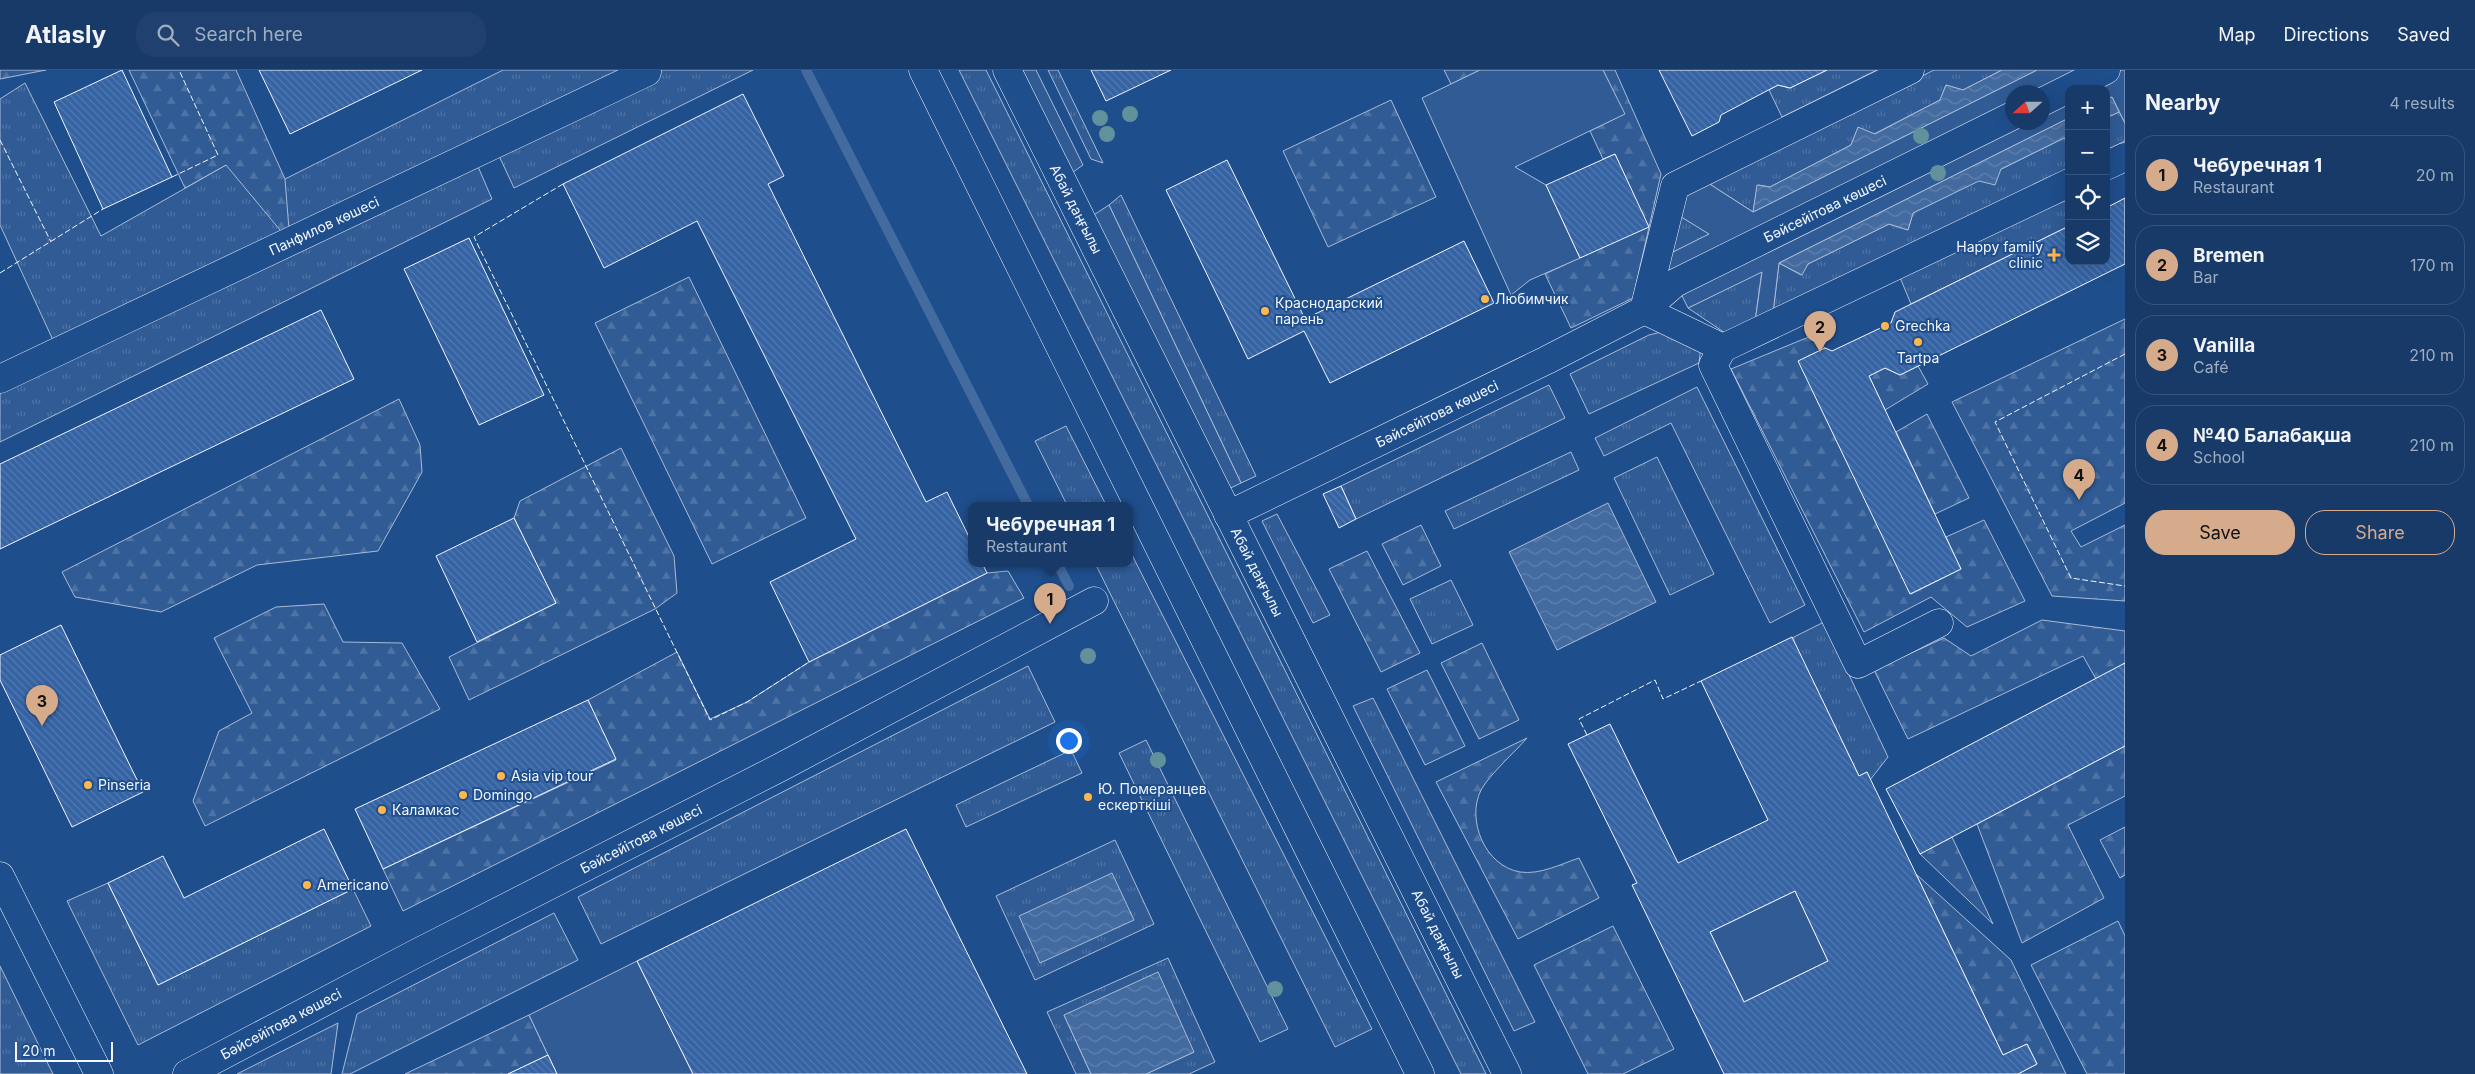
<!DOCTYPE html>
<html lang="en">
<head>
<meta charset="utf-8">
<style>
  :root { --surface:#173a69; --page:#20416f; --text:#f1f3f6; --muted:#9eadc0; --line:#36547d; --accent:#d6ab8b }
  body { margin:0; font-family:Inter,sans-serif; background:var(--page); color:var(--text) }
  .controls { position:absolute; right:15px; top:15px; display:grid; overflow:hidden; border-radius:10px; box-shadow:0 5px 20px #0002 }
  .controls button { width:45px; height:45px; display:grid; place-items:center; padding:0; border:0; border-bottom:1px solid var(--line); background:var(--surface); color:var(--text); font:25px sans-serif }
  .compass { position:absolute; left:2005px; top:15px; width:45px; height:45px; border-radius:50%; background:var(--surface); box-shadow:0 5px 20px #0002; rotate:249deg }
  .scale { position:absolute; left:15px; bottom:12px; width:98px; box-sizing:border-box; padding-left:5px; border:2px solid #f2f6ff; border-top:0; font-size:14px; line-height:18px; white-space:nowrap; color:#f2f6ff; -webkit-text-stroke:4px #1f4e8c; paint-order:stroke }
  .you { position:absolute; left:1068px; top:670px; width:18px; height:18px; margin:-12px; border:4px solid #fff; border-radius:50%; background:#1a73e8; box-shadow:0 0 0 8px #1a73e833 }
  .badge { display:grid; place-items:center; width:32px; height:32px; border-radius:50%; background:var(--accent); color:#111; font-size:16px; font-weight:700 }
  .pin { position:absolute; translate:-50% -41px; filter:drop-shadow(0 1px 2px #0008) }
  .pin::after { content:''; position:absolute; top:26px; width:18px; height:15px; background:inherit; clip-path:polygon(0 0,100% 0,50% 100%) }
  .popup { position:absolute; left:968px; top:432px; width:165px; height:65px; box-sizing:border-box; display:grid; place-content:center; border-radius:10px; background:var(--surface); filter:drop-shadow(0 1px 4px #0005); font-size:16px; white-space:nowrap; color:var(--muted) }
  .popup b { font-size:19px; color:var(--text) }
  .popup::after { content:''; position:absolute; left:50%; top:100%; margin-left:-10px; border:10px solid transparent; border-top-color:var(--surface) }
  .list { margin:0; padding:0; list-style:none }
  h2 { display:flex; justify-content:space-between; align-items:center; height:65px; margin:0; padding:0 20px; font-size:21px }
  h2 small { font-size:16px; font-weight:400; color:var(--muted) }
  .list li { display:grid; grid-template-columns:32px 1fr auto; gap:15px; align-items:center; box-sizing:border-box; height:80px; margin:0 10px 10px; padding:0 10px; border:1px solid var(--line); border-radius:20px }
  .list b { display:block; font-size:19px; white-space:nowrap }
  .list p { margin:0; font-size:16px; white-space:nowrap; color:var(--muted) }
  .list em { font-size:16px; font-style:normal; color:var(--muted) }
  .actions { display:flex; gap:10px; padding:15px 20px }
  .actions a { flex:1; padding:11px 0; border:1px solid var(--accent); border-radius:20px; text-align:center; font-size:18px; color:var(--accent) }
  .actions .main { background:var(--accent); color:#111 }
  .icon { flex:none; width:28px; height:28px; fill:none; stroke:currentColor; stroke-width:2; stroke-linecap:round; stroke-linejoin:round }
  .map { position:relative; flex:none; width:2125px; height:1004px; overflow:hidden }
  header { display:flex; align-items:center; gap:30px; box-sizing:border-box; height:70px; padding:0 25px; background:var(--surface); border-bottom:1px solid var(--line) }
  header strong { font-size:24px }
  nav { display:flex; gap:28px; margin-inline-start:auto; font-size:18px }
  .search { width:350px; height:45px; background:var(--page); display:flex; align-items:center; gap:12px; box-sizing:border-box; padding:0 18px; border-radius:20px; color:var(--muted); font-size:19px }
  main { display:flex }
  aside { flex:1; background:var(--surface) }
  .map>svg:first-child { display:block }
</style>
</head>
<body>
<header>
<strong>Atlasly</strong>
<div class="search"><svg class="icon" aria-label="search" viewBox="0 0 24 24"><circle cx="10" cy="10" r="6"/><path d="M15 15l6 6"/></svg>Search here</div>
<nav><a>Map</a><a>Directions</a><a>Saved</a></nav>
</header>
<main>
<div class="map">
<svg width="2125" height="1004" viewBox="0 0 2125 1004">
  <defs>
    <pattern id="grass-tufts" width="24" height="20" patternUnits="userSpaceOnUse" patternTransform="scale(1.25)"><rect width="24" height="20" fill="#305b95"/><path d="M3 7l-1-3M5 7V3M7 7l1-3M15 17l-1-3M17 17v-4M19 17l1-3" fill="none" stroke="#4e73a5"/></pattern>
    <pattern id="forest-firs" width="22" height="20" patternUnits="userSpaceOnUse" patternTransform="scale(1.25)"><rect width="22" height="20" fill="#305b95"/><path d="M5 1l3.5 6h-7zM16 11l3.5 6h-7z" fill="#4e73a5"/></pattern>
    <pattern id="water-waves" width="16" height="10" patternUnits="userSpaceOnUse" patternTransform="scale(1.25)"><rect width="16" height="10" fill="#446ba0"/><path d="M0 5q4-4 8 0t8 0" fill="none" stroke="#5f81ae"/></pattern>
    <pattern id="building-back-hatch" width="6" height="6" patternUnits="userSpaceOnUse" patternTransform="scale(1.25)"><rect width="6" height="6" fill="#3563a3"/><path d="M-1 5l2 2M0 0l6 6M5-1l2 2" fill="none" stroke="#537ab1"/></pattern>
  </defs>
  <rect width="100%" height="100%" fill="#1f4e8c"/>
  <!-- grass -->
  <g fill="url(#grass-tufts)" stroke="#a8bbd7">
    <polygon points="503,0 753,0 514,118 494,75 473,85 492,129 0,372 0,309 58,281 0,155 0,29 25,13 101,166 226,95 265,119"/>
    <polygon points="959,0 986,0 1486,1004 1461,1004"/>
    <polygon points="1048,0 1058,0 1103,93 1091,89"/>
    <polygon points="1827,0 1877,0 1782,47 1769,20 1778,15 1790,18"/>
    <polygon points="1934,0 2002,0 1963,20 1946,15 1940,30 1874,64 1858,58 1851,75 1770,117 1758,115 1753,142 1708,113"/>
    <polygon points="2119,42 2125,53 2125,71 2106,80 2106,48"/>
    <polygon points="2064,68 2069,69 2069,99 1773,243 1779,193 1801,205 1808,194 1889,154 1908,160 1913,143"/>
    <polygon points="1121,125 1256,406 1241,413 1109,135"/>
    <polygon points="2069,129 2069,156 1911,234 1899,205"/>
    <polygon points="1678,145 1710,164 1663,187"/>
    <polygon points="1762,201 1755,252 1728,265 1688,238"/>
    <polygon points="1661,262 1701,276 1699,293 1589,344 1570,304 1649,265"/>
    <polygon points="1549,315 1565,348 1356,449 1341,416"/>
    <polygon points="1697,317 1805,535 1770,553 1671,353 1604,386 1595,368"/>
    <polygon points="1066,356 1106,435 1067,435 1035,371"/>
    <polygon points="1571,382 1579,400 1454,459 1445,441"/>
    <polygon points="1657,387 1714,504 1670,525 1614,408"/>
    <polygon points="1277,444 1330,545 1313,553 1262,451"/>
    <polygon points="1129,479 1372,959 1335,977 1095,493 1129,493"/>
    <polygon points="1451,510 1473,555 1432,574 1410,529"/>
    <polygon points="1824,552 1888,687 1870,710 1867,702 1859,706 1792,568"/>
    <polygon points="1028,596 1055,652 601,874 578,827"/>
    <polygon points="1373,628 1535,952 1514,961 1353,636"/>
    <polygon points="1146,670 1288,959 1260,972 1119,683"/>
    <polygon points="1071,680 1082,703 966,757 956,735"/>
    <polygon points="1115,770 1154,854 1035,910 996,826"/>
    <polygon points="108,813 158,915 353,819 371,856 138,975 67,831"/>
    <polygon points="554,843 578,890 350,1004 342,1004 357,944"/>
    <polygon points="1168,888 1215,992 1189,1004 1146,1004 1194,982 1064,945 1091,1004 1076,1004 1047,942"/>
    <polygon points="0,896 53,1004 0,1004"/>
    <polygon points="338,953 331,1004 237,1004"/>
  </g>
  <!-- forest -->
  <g fill="url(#forest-firs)" stroke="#a8bbd7">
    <polygon points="0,0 46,0 0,9"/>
    <polygon points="129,0 236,0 285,109 290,172 226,95 185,118"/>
    <polygon points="1444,0 1480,0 1451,14"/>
    <polygon points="1603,0 1615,0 1661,104 1633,228 1571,258 1545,204 1648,156 1615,84 1603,89 1590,61 1624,44"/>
    <polygon points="1391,30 1436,127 1328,177 1283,81"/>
    <polygon points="689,207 806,448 712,494 595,253"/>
    <polygon points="2125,249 2125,433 2071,461 2081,477 2125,455 2125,531 2052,526 1952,332"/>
    <polygon points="1811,266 1825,278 1799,291 1911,524 1961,499 1946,467 1984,450 2025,531 1967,557 1931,527 1864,562 1731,299"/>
    <polygon points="1918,296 1928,314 1885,340 1869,306 1885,298 1900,305"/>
    <polygon points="399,329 420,375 422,402 378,481 257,495 161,542 75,527 62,502"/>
    <polygon points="1927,344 1969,428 1935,444 1896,362"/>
    <polygon points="621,378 674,486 677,523 655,539 469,630 449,587 556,533 514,448 520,431"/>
    <polygon points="1421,455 1441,496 1403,515 1382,474"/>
    <polygon points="1367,481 1420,583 1381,602 1329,499"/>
    <polygon points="1008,501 1024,528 403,841 383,799 616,690 588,630 677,582 710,649 747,632 809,592 987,503"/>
    <polygon points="324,534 343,572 402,573 440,639 205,756 193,731 219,661 252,643 214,568 276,537"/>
    <polygon points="2042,550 2125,561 2125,593 2096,609 2083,586 1908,669 1874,600 1944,568 1971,586"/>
    <polygon points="1482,573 1519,650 1479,669 1441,593"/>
    <polygon points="1427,600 1465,676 1425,695 1387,619"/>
    <path d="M 1527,668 C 1516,681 1489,705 1481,720 C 1466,750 1485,796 1520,802 C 1540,805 1561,794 1579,788 L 1599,828 L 1518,869 L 1436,712 Z"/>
    <polygon points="2125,676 2125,726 2068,755 2104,828 2022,873 1977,754"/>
    <polygon points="2125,757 2125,805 2120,808 2100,770"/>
    <polygon points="1952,767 1993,854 1920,784"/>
    <polygon points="1916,804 2011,890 2066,1004 2018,1004 2037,994 2027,974 2003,985"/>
    <polygon points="2118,851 2125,866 2125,1004 2087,1004 2031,895"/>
    <polygon points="1613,856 1674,979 1623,1004 1588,1004 1534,895"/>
    <polygon points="529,945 548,985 508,1004 405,1004"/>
  </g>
  <!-- built -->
  <g fill="#305b95" stroke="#a8bbd7" fill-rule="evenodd">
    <polygon points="1007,0 1036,0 1083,95 1062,110"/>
    <polygon points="1480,0 1603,0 1625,44 1515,97 1546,115 1580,188 1530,210 1511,225 1422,28"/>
    <path d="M 2037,0 L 2125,0 L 2125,53 L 2112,27 L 2106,30 L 2106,19 L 2069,19 L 2069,48 L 1779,193 L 1773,243 L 1755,252 L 1762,202 L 1688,238 L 1663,187 L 1709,164 L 1678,145 L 1686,125 L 1708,113 L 1753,142 ZM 2012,22 L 2042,22 L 2042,52 L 2012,52 Z"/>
    <polygon points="1109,135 1241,413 1218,424 1083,152"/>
    <polygon points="1795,821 1828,891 1744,932 1710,862"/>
    <polygon points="637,891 693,1004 557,1004 529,945"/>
  </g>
  <!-- water -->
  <g fill="url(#water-waves)" stroke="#a8bbd7">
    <polygon points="2002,0 2037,0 1753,142 1757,115 1770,117 1851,75 1858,57 1875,64 1940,30 1946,15 1963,20"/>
    <polygon points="2112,27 2119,42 2106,48 2106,30"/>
    <polygon points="2069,48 2069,69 2064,68 2001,99 1995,115 1979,111 1913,143 1908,160 1889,154 1808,194 1802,205 1779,193"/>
    <polygon points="1608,433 1656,532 1557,580 1509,482"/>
    <polygon points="1112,803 1134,850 1040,893 1019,846"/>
    <polygon points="1158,902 1194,982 1146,1004 1091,1004 1064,945"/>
  </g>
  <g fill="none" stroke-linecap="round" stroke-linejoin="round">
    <!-- stream -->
    <g stroke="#446ba0" stroke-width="10">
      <polyline points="806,0 1028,435"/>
      <polyline points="1057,493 1069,516"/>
    </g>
  </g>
  <!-- building -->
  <g fill="url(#building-back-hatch)" stroke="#f2f6ff" fill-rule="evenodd">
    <polygon points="122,0 172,107 103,139 54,32"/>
    <polygon points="259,0 422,0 290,64"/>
    <polygon points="1091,0 1171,0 1106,31"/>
    <polygon points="1659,0 1827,0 1790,18 1778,15 1721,45 1719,52 1692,66"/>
    <polygon points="743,24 784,106 768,114 926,432 947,422 971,471 971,493 982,493 987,503 809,592 770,512 856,469 697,151 604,198 563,114"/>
    <polygon points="1615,84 1649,157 1580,188 1546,115"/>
    <polygon points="1227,90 1305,249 1464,171 1494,233 1330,313 1304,261 1248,289 1166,120"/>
    <polygon points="2125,128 2125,194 1900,305 1885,298 1869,306 1961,499 1910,524 1798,291 1825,278 1832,281 1891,253 1895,242 2069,156 2069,191 2106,191 2106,138"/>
    <polygon points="469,168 544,325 479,355 404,199"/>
    <polygon points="321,240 354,309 0,479 0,394"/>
    <polygon points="1341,416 1356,449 1339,458 1323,424"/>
    <polygon points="514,448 556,533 477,572 436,486"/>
    <polygon points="61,555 143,722 72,757 0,610 0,585"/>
    <path d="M 1792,567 L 1859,706 L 1867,702 L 2003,985 L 2027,974 L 2037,994 L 2018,1004 L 1724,1004 L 1632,815 L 1637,813 L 1568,674 L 1610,654 L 1678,793 L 1768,750 L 1701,611 ZM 1795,821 L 1828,891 L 1744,932 L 1710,862 Z"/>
    <polygon points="2125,593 2125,676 1920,784 1886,719"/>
    <polygon points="588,630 616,689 383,799 355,739"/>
    <polygon points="324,759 353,819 158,915 108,813 163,786 184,828"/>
    <polygon points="906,759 1027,1004 693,1004 637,891"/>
    <polygon points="548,985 557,1004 508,1004"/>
  </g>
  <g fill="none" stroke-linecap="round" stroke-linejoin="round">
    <!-- minor casing -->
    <g stroke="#f2f6ff" stroke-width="29">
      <g id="minor">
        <polyline points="2042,32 2106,0"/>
        <polyline points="2106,96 2125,87"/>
        <polyline points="1644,240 1723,278 2069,113"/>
        <polyline points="1644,240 1675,116 1910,0"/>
        <polyline points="1723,278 1713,295 1858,594 1939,553"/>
        <polyline points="0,309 647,2"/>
        <polyline points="1228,445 1547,290 1644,240 1675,213 2012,46"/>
        <polyline points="0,806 99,1004"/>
        <polyline points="187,1004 415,884 781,697 1094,531"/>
      </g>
    </g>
    <!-- major casing -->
    <g stroke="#f2f6ff" stroke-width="29">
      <g id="major">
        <polyline points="923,0 1420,1004"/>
        <polyline points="1007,0 1507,1004"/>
      </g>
    </g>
    <!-- minor -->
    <use href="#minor" stroke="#1f4e8c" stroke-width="28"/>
    <!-- major -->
    <use href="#major" stroke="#1f4e8c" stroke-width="28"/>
    <!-- fence -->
    <g stroke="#f2f6ff" stroke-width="1" stroke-dasharray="6 2.5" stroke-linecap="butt">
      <polyline points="0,70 51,172"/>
      <polyline points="172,107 218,85 179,0"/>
      <polyline points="563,114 474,167 710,650 747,632 809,592"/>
      <polyline points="0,203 103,139"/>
      <polyline points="2125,284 1995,352 2071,508 2125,516"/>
      <polyline points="1587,665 1579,649 1655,610 1663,629 1701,611"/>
    </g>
  </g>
  <!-- trees -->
  <g fill="#61919a">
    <circle cx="1130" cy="44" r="8"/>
    <circle cx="1100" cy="48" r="8"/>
    <circle cx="1107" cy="64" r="8"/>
    <circle cx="1921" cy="66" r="8"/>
    <circle cx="1938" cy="103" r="8"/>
    <circle cx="1088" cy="586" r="8"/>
    <circle cx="1158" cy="690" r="8"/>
    <circle cx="1275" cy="919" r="8"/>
  </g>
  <!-- markers -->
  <g fill="#ffb74d" stroke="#1f4e8c" stroke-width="2">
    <path d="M2051.5 177.5h5v5h5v5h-5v5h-5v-5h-5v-5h5z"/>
    <circle cx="1485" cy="229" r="5"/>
    <circle cx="1265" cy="241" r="5"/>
    <circle cx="1885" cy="256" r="5"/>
    <circle cx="1918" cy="272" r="5"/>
    <circle cx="501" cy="706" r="5"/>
    <circle cx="88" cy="715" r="5"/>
    <circle cx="463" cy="725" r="5"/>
    <circle cx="1088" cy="727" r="5"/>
    <circle cx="382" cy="740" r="5"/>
    <circle cx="307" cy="815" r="5"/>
  </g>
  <g text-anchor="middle" stroke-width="4" stroke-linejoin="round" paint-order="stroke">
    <!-- street labels -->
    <g font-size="14" fill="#f2f6ff" stroke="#1f4e8c">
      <text transform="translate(1076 139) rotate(63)" y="5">Абай даңғылы</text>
      <text transform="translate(1825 139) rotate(-26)" y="5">Бәйсейітова көшесі</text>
      <text transform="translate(324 156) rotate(-25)" y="5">Панфилов көшесі</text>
      <text transform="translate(1437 344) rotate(-26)" y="5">Бәйсейітова көшесі</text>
      <text transform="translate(1257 502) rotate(63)" y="5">Абай даңғылы</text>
      <text transform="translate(641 769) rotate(-27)" y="5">Бәйсейітова көшесі</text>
      <text transform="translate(1438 864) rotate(63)" y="5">Абай даңғылы</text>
      <text transform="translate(281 954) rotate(-28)" y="5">Бәйсейітова көшесі</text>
    </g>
    <!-- poi labels -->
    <g font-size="14" fill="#f2f6ff" stroke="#1f4e8c" text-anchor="start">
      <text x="2043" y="182" text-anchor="end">Happy family<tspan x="2043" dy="16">clinic</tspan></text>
      <text x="1495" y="234">Любимчик</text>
      <text x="1275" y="238">Краснодарский<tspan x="1275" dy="16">парень</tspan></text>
      <text x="1895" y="261">Grechka</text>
      <text x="1918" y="293" text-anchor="middle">Tartpa</text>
      <text x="511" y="711">Asia vip tour</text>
      <text x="98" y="720">Pinseria</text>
      <text x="1098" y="724">Ю. Померанцев<tspan x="1098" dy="16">ескерткіші</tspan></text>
      <text x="473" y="730">Domingo</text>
      <text x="392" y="745">Каламкас</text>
      <text x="317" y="820">Americano</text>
    </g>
  </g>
</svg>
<div class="controls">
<button>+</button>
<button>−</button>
<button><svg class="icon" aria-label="locate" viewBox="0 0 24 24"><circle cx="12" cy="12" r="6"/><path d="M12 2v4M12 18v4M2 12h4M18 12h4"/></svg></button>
<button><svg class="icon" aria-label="layers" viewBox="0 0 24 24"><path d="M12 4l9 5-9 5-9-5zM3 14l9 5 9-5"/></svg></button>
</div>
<svg class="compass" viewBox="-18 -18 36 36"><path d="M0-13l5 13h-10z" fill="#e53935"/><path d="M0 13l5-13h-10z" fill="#9eadc0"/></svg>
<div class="scale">20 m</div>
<div class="you"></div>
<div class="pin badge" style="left:1050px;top:554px">1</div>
<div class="popup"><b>Чебуречная 1</b>Restaurant</div>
<div class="pin badge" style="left:1820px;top:282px">2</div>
<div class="pin badge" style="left:42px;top:656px">3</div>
<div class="pin badge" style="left:2079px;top:430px">4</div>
</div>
<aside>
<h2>Nearby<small>4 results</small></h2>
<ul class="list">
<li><span class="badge">1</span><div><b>Чебуречная 1</b><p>Restaurant</p></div><em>20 m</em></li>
<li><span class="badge">2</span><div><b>Bremen</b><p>Bar</p></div><em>170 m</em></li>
<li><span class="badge">3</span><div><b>Vanilla</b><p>Café</p></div><em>210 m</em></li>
<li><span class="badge">4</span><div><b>№40 Балабақша</b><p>School</p></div><em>210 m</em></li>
</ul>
<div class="actions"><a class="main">Save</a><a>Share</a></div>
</aside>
</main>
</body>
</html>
